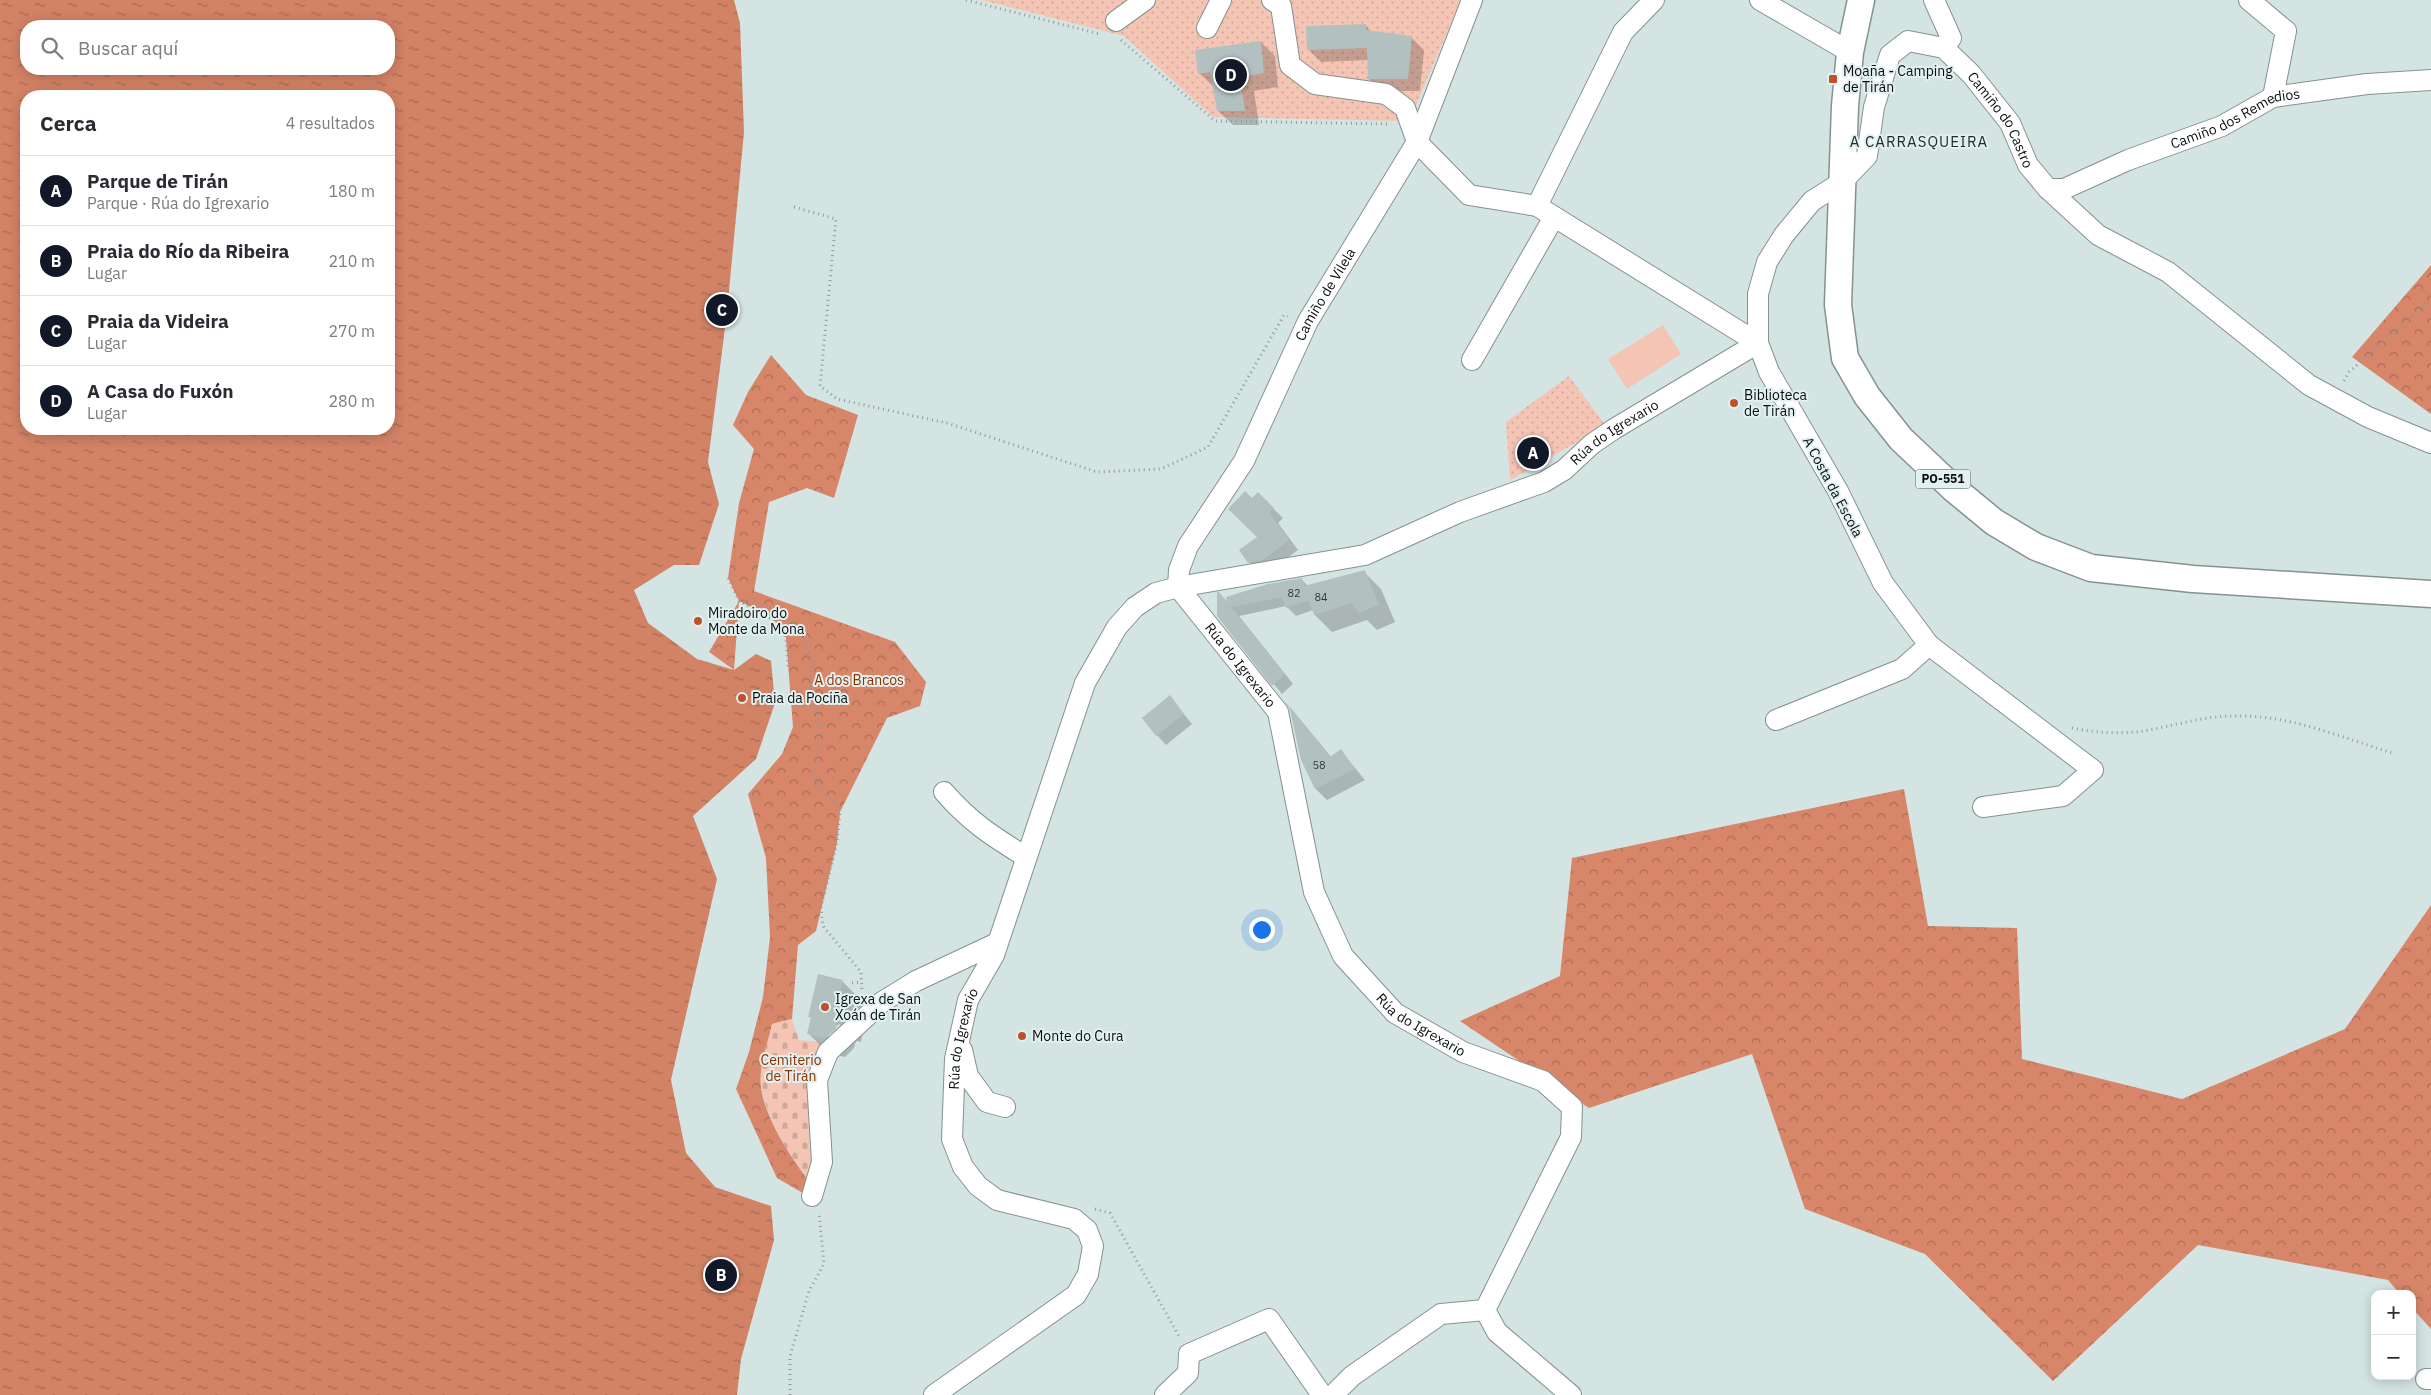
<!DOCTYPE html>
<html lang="es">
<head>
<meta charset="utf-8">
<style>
  :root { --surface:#fff; --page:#f7f7f7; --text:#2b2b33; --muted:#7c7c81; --line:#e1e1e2; --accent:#111827 }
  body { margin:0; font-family:"IBM Plex Sans",sans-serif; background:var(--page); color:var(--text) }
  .controls { position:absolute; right:15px; bottom:15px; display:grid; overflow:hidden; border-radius:10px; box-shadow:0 2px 12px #0003 }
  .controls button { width:45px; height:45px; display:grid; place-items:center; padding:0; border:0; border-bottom:1px solid var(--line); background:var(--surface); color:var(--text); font:25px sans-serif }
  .you { position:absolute; left:1261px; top:929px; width:18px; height:18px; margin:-12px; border:4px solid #fff; border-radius:50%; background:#1a73e8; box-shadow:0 0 0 8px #1a73e833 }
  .badge { display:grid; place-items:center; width:32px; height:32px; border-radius:50%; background:var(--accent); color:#fff; font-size:16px; font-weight:700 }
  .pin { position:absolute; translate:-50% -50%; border:2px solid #fff; box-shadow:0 1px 5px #0006 }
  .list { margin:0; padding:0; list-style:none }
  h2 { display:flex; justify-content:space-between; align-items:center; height:65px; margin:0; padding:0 20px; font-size:21px }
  h2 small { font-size:16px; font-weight:400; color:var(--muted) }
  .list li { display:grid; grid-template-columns:32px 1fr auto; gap:15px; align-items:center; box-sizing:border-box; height:70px; padding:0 20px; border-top:1px solid var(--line) }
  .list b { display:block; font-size:19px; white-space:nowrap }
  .list p { margin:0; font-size:16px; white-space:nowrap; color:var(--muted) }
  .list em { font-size:16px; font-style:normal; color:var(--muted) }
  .icon { flex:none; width:28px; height:28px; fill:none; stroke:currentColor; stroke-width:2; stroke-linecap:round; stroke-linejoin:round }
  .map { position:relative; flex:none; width:2431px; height:1395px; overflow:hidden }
  .search { position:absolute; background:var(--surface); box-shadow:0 2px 12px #0003; left:20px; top:20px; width:375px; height:55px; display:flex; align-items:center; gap:12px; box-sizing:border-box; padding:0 18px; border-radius:20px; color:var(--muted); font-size:19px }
  .panel { position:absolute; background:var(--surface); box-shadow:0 2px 12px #0003; left:20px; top:90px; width:375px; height:345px; border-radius:20px }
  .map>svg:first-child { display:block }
</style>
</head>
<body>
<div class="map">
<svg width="2431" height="1395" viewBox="0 0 2431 1395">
  <defs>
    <pattern id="grass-dots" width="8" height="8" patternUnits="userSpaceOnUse" patternTransform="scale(1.25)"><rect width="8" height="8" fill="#f4c5b4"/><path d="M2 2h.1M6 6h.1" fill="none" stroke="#d0a89a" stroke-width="1.8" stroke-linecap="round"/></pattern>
    <pattern id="forest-crowns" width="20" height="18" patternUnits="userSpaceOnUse" patternTransform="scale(1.25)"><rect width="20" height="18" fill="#d78669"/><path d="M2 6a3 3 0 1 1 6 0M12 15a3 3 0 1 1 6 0" fill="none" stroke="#ad6c55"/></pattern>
    <pattern id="cemetery-stones" width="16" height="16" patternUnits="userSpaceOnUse" patternTransform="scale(1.25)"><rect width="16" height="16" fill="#f4c5b4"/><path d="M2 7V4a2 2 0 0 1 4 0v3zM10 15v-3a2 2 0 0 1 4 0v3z" fill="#d0a89a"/></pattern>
    <pattern id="water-ripples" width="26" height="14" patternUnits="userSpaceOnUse" patternTransform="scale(1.25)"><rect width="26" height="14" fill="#d28265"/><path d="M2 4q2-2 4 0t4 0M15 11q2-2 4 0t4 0" fill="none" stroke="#a96952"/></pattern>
  </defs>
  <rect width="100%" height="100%" fill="#d4e4e2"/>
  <!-- grass -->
  <g fill="url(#grass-dots)">
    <polygon points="981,0 1461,0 1411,117 1405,121 1213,117 1124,36"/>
    <polygon points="1569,376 1606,426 1510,480 1506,422"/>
  </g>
  <!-- forest -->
  <g fill="url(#forest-crowns)">
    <polygon points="2431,265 2431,414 2352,357"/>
    <path d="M 771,355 L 806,395 L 858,415 L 834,498 L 807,488 L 769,502 L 754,591 L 895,642 L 926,682 L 920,706 L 887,718 L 840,812 L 837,843 L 816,931 L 798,945 L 792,1019 L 772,1024 C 769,1040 763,1057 761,1073 C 756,1106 790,1156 809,1181 L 808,1196 L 777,1178 L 736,1089 L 749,1052 L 763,997 L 770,937 L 766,858 L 748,794 L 782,754 L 793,727 L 786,638 L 782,629 L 771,617 L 739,601 L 734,670 L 709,652 L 739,601 L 728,578 L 739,503 L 754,449 L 733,425 L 748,392 Z"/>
    <polygon points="1904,789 1928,926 2017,928 2022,1059 2182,1099 2345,1029 2431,905 2431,1329 2412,1308 2412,1294 2400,1294 2388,1280 2198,1245 2053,1381 1925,1254 1805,1209 1752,1054 1589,1108 1460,1021 1560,976 1572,858"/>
  </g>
  <!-- cemetery -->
  <path fill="url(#cemetery-stones)" d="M 792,1019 L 799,1040 L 820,1042 L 825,1049 L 819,1135 L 809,1181 C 787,1152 762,1114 761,1077 C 760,1060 769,1040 772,1024 Z"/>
  <!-- pitch -->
  <polygon fill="#f4c5b4" points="1663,325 1681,354 1627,389 1608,359"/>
  <!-- water -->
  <path fill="url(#water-ripples)" fill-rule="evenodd" d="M 0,0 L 734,0 L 740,23 L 744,132 L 727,312 L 708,462 L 719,504 L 699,565 L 674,565 L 634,590 L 648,623 L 697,659 L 734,670 L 756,654 L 771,661 L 775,703 L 756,759 L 693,816 L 717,879 L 671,1080 L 686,1153 L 715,1187 L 771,1206 L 774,1240 L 741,1359 L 737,1395 L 0,1395 ZM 26,26 L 389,26 L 389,69 L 26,69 ZM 26,96 L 389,96 L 389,429 L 26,429 Z"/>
  <!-- shadow -->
  <g fill="#0003" fill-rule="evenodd">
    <polygon points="1366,26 1371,32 1411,37 1424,50 1420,91 1381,91 1369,79 1369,60 1321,62 1309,50"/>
    <polygon points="1261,42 1275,56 1278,87 1254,91 1259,125 1233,125 1218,111 1214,87 1199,73"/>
    <polygon points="1258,494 1283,518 1278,523 1298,550 1273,569 1259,572 1249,562 1258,537 1252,499"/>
    <polygon points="1364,572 1381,589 1395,622 1377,630 1367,620 1332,632 1315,615 1313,610 1296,616 1286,606 1239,616 1293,684 1282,694 1218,616 1219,593 1228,603 1301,579 1308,586"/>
    <polygon points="1170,697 1192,724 1166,745 1157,735"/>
    <polygon points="1290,707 1331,757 1341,751 1365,780 1327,800 1316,789"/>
    <path d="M 842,981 L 862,1001 L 857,1021 L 864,1028 L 861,1042 L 856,1041 L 854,1048 L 845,1057 L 828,1053 L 808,1033 L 812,1019 L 809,1016 ZM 839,1024 L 841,1025 L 829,1037 L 827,1035 Z"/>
  </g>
  <!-- building -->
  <g fill="#b2c1c0">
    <polygon points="1366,24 1366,30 1412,36 1408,79 1368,79 1367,48 1307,50 1306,26"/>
    <polygon points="1261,41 1264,73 1240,77 1245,111 1217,111 1210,72 1198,74 1195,50"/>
    <polygon points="1245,491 1252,498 1258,492 1274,508 1269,513 1289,540 1263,560 1248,563 1239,550 1257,537 1228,509"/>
    <polygon points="1365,570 1379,605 1359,613 1352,603 1314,615 1304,586"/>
    <polygon points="1302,578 1309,600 1286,608 1282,597 1231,607 1285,674 1272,686 1217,616 1217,592 1219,592 1227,602 1226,597 1268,584"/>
    <polygon points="1170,695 1184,714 1156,736 1142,718"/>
    <polygon points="1284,700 1330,757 1341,749 1355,769 1315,789 1301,760 1290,710"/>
    <polygon points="818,974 843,980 837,1006 845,1008 842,1023 837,1022 836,1029 825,1038 807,1034 811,1017 808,1017"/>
  </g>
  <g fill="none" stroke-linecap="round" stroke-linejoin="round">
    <!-- minor casing -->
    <g stroke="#849291" stroke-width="22">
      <g id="minor">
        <polyline points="1272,0 1281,6 1290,65 1315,84 1386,94 1405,108 1417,142 1469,195 1537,206 1623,32 1654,0"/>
        <polyline points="1760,0 1850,52"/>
        <polyline points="1934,0 1951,38 1944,48"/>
        <polyline points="2249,0 2286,31 2273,97"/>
        <polyline points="1116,21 1145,0"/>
        <polyline points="1207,28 1221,0"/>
        <path id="s1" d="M 2048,189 L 2064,189 L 2128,160 L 2222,126 L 2273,97 L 2367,84 L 2431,80"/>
        <polyline points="1472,360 1554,217"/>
        <path id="s2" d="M 1178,587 L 1278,712 L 1314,892 L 1343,956 L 1395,1013 L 1463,1052 L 1543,1081 L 1572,1107 L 1571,1137 L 1485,1310 L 1497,1332 L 1571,1395"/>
        <path id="s3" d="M 1178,587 L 1179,570 L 1188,546 L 1244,461 L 1308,321 L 1417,142 L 1472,0"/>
        <polyline points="1929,645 2093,770 2063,796 1983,807"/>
        <path id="s4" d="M 1776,720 L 1902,669 L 1929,645 L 1883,583 L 1838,491 L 1769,372 L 1758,343 L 1758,294 L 1767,262 L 1784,235 L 1812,201 L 1842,182 L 1867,156 L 1874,107 L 1890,55 L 1908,41 L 1944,48 L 1971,74 L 2010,123 L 2028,165 L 2048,189 L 2098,235 L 2168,272 L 2309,385 L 2368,417 L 2431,443"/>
        <path d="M 944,792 C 970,822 992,836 1026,857"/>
        <polyline points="962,1050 968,1076 987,1102 1005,1107"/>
        <polyline points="812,1196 822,1162 817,1080 828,1052 882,1002 916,981 997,943"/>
        <polyline points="2426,1379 2431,1379"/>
        <path id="s5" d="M 934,1395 L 1076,1295 L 1088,1274 L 1093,1246 L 1087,1230 L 1074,1219 L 997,1200 L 978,1186 L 963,1167 L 952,1139 L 955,1059 L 968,1000 L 994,955 L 1085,683 L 1117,627 L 1135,607 L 1156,593 L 1178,587 L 1365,555 L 1460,512 L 1544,482 L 1564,470 L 1592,444 L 1614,429 L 1758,343 L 1537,206"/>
        <polyline points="1165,1395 1188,1373 1189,1354 1269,1319 1322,1395"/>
        <polyline points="1333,1395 1352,1376 1441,1314 1485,1310"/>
      </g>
    </g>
    <!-- major casing -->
    <g stroke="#849291" stroke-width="29">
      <polyline id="major" points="1861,0 1850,52 1845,106 1838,305 1845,358 1867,396 1901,439 1954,489 1994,522 2036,547 2091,568 2193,579 2431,594"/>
    </g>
    <!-- path -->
    <g stroke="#8f9b9a" stroke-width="3" stroke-dasharray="1 4" stroke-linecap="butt">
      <polyline points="966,0 1100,34"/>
      <polyline points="1121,40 1215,121 1391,124"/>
      <polyline points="794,207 836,219 820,386 837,399 947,423 1097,472 1161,469 1208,447 1284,315 1288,316"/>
      <polyline points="2344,381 2349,372 2431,300"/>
      <polyline points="728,578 739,601 779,623 786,638 788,669"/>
      <polyline points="739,601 752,599 798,626 814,663 810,680 810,699 817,713 820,732 814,776 821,791 834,801 840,812 837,843 821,907 823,926 861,972 862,992"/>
      <path d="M 2072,728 C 2092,732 2114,734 2136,732 C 2168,728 2200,716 2233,716 C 2287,714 2341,737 2392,753"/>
      <polyline points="852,983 862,982"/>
      <polyline points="1095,1209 1110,1213 1180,1338"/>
      <polyline points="790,1395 790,1356 809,1291 824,1264 819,1213"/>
    </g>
    <!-- minor -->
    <use href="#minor" stroke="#fff" stroke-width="20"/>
    <!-- major -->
    <use href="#major" stroke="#fff" stroke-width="26"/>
  </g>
  <!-- markers -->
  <g fill="#ba532b" stroke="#e2f1f0" stroke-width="2">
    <rect x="1828" y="74" width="10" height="10" rx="2.5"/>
    <circle cx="1734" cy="403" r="5"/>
    <circle cx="698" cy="621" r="5"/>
    <circle cx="742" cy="698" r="5"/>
    <circle cx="825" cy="1007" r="5"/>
    <circle cx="1022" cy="1036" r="5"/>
  </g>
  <g text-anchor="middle" stroke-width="4" stroke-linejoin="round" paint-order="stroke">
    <!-- number labels -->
    <g font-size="11" fill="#343c3a">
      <text x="1294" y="597">82</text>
      <text x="1321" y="601">84</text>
      <text x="1319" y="769">58</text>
    </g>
    <!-- shield labels -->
    <rect fill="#e2f1f0" stroke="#4b5352" stroke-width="1" x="1915.5" y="469.5" width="55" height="19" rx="4"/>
    <g font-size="12" font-weight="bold" fill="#0a0f0e">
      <text x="1943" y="483">PO-551</text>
    </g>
    <!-- poi labels -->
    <g font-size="14" fill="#0a0f0e" stroke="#e2f1f0" text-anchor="start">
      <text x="1843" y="76">Moaña - Camping<tspan x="1843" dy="16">de Tirán</tspan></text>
      <text x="1744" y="400">Biblioteca<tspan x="1744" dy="16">de Tirán</tspan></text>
      <text x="708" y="618">Miradoiro do<tspan x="708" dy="16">Monte da Mona</tspan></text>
      <text x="752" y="703">Praia da Pociña</text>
      <text x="835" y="1004">Igrexa de San<tspan x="835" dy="16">Xoán de Tirán</tspan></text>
      <text x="1032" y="1041">Monte do Cura</text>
    </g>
    <!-- street labels -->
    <g font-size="14" fill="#0a0f0e" stroke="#e2f1f0">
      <text dy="5" stroke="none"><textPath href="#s1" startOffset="202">Camiño dos Remedios</textPath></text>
      <text dy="5" stroke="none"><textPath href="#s4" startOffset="1006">Camiño do Castro</textPath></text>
      <text dy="5" stroke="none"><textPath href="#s3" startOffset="330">Camiño de Vilela</textPath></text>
      <text dy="5" stroke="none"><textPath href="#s5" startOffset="1506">Rúa do Igrexario</textPath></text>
      <text transform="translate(1833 487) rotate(62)" y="5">A Costa da Escola</text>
      <text dy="5" stroke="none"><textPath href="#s2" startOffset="100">Rúa do Igrexario</textPath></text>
      <text dy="5" stroke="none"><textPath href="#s2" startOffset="519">Rúa do Igrexario</textPath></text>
      <text dy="5" stroke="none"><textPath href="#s5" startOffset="519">Rúa do Igrexario</textPath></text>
    </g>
    <!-- park labels -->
    <g font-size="14" fill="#8f3000" stroke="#e2f1f0">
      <text x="859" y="685">A dos Brancos</text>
      <text x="791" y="1065">Cemiterio<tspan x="791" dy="16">de Tirán</tspan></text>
    </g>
    <!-- neighbourhood labels -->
    <g font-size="15" letter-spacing="1" fill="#212d2c" stroke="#e2f1f0">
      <text x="1919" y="147">A CARRASQUEIRA</text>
    </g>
  </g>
</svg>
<div class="controls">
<button>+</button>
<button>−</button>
</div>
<div class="you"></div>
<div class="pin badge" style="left:1533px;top:453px">A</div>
<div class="pin badge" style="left:721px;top:1275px">B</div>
<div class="pin badge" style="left:722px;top:310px">C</div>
<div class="pin badge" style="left:1231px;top:75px">D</div>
<div class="search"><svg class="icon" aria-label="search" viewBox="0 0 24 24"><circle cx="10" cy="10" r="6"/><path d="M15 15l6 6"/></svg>Buscar aquí</div>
<section class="panel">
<h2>Cerca<small>4 resultados</small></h2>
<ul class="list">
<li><span class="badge">A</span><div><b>Parque de Tirán</b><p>Parque · Rúa do Igrexario</p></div><em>180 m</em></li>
<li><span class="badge">B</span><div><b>Praia do Río da Ribeira</b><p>Lugar</p></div><em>210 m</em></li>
<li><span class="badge">C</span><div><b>Praia da Videira</b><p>Lugar</p></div><em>270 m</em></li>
<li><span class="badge">D</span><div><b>A Casa do Fuxón</b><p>Lugar</p></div><em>280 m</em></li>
</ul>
</section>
</div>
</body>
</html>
